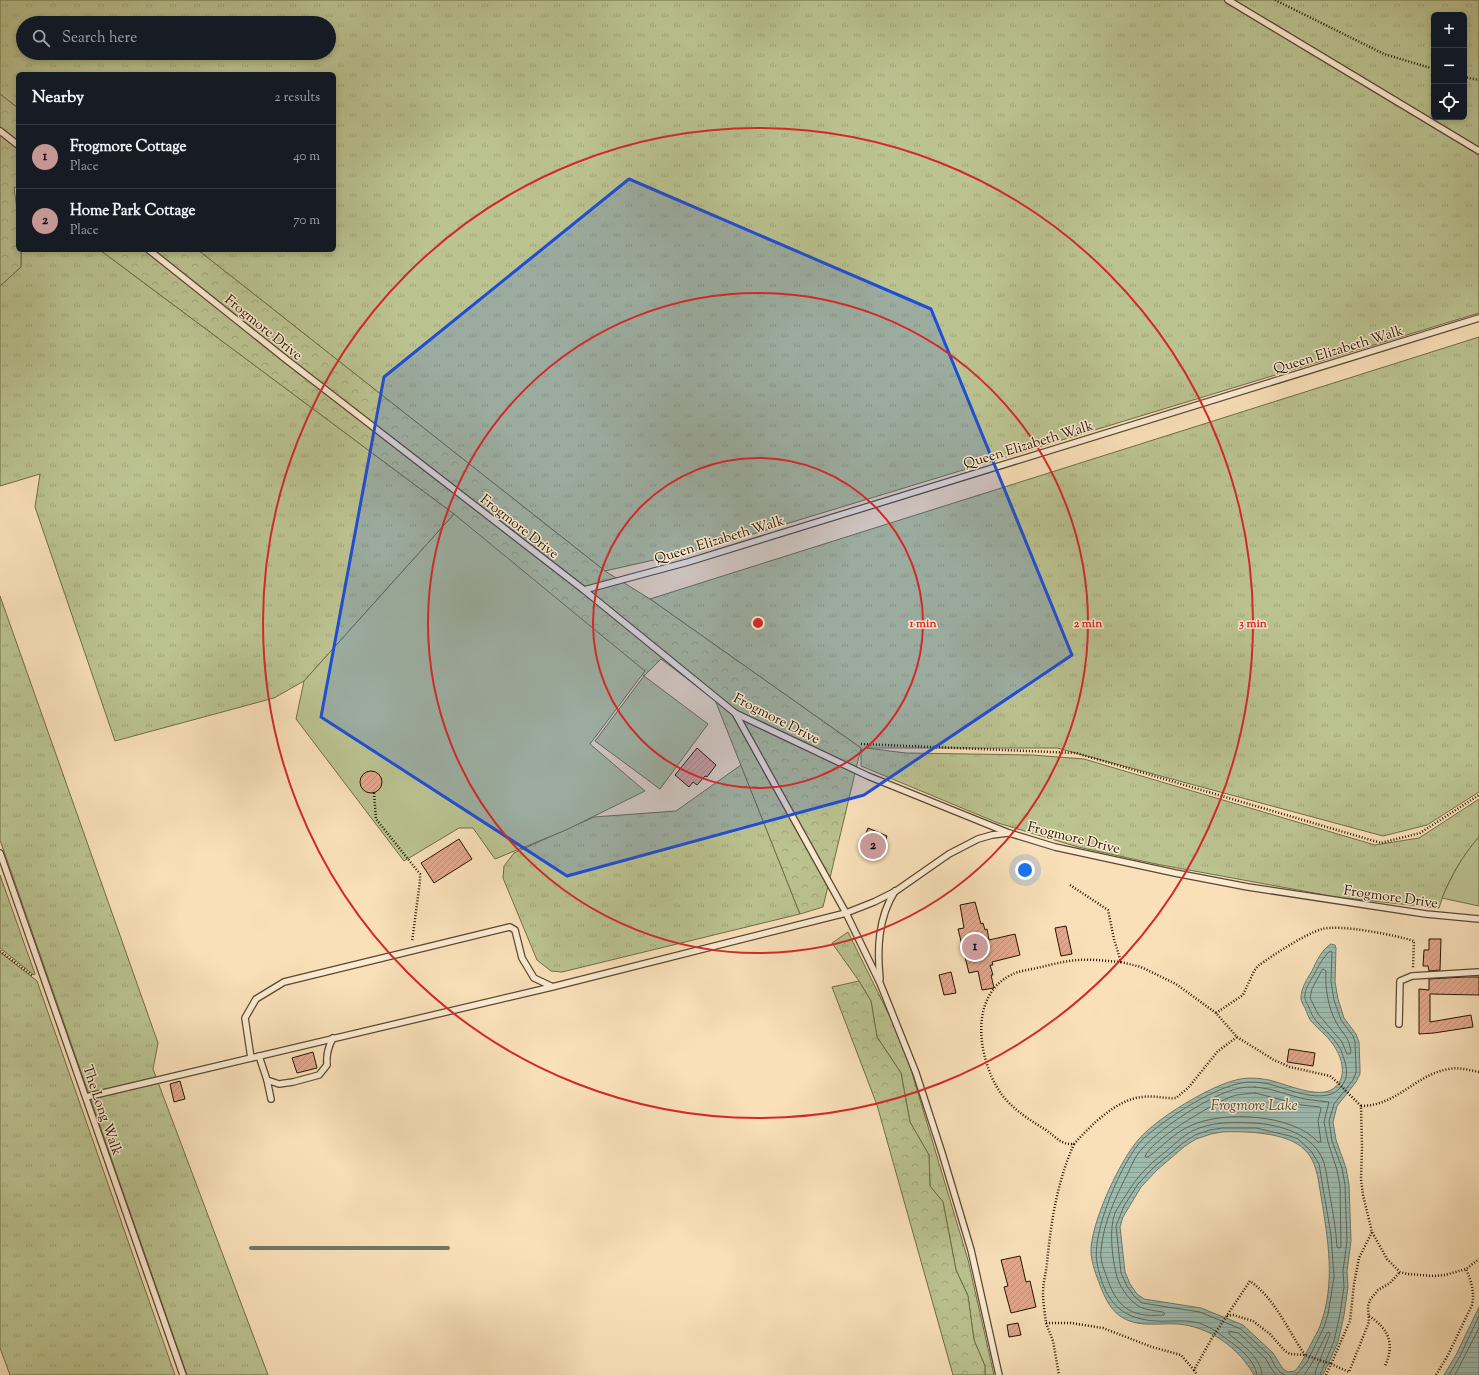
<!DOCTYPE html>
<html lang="en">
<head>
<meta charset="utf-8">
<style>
  :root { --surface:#171b24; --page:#20242c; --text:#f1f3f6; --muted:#9ea1a6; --line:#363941; --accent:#c59692 }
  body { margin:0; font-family:"Sorts Mill Goudy",serif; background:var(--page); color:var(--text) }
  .controls { position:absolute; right:12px; top:12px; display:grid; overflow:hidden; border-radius:6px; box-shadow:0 2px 6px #0003 }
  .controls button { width:36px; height:36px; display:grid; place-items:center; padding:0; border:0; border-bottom:1px solid var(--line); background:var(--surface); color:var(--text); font:20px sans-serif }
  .you { position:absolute; left:1025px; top:870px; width:14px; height:14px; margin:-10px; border:3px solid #fff; border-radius:50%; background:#1a73e8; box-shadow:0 0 0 6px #1a73e833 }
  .badge { display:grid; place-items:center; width:26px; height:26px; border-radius:50%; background:var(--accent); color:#111; font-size:13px; font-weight:700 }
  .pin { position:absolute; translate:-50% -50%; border:2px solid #fff; box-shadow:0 1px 4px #0006 }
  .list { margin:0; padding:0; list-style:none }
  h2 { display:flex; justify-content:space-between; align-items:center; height:52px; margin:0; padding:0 16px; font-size:17px }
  h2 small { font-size:13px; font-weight:400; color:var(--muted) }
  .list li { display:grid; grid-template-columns:26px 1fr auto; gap:12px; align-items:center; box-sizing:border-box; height:64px; padding:0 16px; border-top:1px solid var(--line) }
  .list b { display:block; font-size:15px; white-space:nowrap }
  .list p { margin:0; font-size:13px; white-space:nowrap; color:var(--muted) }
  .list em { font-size:13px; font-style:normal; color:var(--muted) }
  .icon { flex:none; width:22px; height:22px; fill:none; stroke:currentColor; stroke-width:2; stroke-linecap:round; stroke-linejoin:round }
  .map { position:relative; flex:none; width:1479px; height:1375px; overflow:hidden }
  .search { position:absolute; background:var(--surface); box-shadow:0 2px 6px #0003; left:16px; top:16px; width:320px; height:44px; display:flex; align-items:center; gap:10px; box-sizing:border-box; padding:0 14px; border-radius:22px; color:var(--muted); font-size:15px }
  .panel { position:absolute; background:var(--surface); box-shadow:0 2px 6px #0003; left:16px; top:72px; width:320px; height:180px; border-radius:6px }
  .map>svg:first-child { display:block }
</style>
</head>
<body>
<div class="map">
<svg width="1479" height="1375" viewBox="0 0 1479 1375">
  <defs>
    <pattern id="grass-tufts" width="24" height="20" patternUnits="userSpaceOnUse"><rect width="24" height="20" fill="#bbc391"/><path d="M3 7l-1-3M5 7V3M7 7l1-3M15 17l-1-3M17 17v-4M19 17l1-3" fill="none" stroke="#a1a77b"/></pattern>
    <pattern id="forest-crowns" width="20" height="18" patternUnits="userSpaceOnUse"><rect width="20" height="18" fill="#bbc391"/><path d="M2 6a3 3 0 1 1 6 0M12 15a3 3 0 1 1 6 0" fill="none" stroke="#a1a77b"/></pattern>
    <pattern id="water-rules" width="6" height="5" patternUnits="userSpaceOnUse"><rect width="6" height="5" fill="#9ebdb2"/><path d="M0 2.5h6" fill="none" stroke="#88a297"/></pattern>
    <pattern id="building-hatch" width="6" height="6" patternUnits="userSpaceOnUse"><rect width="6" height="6" fill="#e3a88f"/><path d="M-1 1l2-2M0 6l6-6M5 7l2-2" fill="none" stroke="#c3907a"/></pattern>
  </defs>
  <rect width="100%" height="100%" fill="#f9e0b9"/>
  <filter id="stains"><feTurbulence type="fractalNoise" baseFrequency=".005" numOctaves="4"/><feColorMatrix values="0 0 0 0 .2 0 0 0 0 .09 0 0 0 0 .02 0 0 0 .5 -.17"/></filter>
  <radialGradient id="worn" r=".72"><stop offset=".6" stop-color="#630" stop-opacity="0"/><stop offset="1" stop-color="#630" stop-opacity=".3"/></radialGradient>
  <!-- grass -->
  <g fill="url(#grass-tufts)" stroke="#706c49" fill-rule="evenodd">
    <path d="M 0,0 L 1479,0 L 1479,313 L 707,548 L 605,571 L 198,250 L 334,250 L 334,74 L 18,74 L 18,108 L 0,94 ZM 1434,15 L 1464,15 L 1464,117 L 1434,117 ZM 23,23 L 329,23 L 329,53 L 23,53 Z"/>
    <polygon points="21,250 100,250 454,514 304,681 274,698 115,741 35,507 40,474 0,486 0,286 21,267"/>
    <path d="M 1479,337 L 1479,792 L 1427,825 L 1383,836 L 1057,748 L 866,748 L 906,753 L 1032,755 L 1084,759 L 1375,845 L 1419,838 L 1479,799 L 1479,837 C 1461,858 1447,881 1439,908 L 1336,897 L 1156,864 L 1078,847 L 998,823 L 861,766 L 861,748 L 650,599 Z"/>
    <polygon points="0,596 158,1043 153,1069 268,1375 187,1375 0,840"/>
    <polygon points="741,765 800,914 562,972 551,971 537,960 503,878 504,866 514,853 594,817 676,811"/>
    <polygon points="0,875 35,974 34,975 0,948"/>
    <polygon points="848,932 903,1043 968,1260 994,1375 985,1375 985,1366 974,1340 968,1296 956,1270 943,1202 930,1186 929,1155 910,1122 901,1073 877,1037 871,1001 859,981 832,943"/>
    <polygon points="0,952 37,981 175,1375 10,1375 0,1348"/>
  </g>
  <!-- forest -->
  <g fill="url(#forest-crowns)" stroke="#706c49">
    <polygon points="0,94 18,108 18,189 14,187 18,218 18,250 21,250 21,267 0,286"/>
    <polygon points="100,250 198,250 605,571 650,599 861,748 823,907 800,914 715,700 661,659 644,676 454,514"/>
    <polygon points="859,981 871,1001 877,1037 901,1073 910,1122 929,1155 930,1186 943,1202 956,1270 968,1296 974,1340 985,1366 985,1375 953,1375 877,1105 832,987"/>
  </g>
  <!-- green -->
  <g fill="#bbc391" stroke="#706c49">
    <polygon points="454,514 645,671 590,744 645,791 566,830 495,859 473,828 459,828 404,861 296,719 304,681"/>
    <polygon points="644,676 708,724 660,789 595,741"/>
    <path d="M 1479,837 L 1479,906 L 1442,898 C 1452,875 1462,856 1479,837 Z"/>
  </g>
  <!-- water -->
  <g fill="url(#water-rules)" stroke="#6d796b" fill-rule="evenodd">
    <path d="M 1331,944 L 1335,945 L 1336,948 L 1335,982 L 1338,999 L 1344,1018 L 1356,1034 L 1359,1042 L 1360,1068 L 1360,1074 L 1356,1082 L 1337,1106 L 1333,1122 L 1336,1140 L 1346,1168 L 1349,1185 L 1351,1241 L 1347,1271 L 1348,1287 L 1344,1315 L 1338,1342 L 1323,1375 L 1254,1375 C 1239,1348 1209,1326 1177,1324 C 1158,1323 1137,1328 1120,1316 C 1110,1309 1104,1296 1100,1285 C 1096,1275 1092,1264 1091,1253 C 1090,1224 1120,1160 1139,1139 C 1157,1118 1210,1086 1236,1080 C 1247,1077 1258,1078 1269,1080 C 1286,1084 1318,1099 1333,1089 C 1347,1079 1343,1061 1336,1049 C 1330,1038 1319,1030 1311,1021 C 1308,1017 1307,1012 1305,1008 C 1303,1005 1301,1001 1301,998 C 1301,988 1307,979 1312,971 C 1316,962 1322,949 1331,944 ZM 1222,1132 C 1245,1131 1286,1132 1304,1149 C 1317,1161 1318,1179 1321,1196 C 1328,1240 1336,1283 1320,1326 C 1318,1332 1314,1337 1312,1342 C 1306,1353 1303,1362 1295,1371 L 1288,1372 L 1283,1369 L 1273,1353 L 1243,1325 L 1201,1308 L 1144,1299 L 1137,1294 L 1130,1284 L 1125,1272 L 1120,1227 L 1123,1217 L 1141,1187 L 1157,1170 L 1185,1146 L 1196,1139 L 1211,1134 Z"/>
    <polygon points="1479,1307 1479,1375 1444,1375 1456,1355"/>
  </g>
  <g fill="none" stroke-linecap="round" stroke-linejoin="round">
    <!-- shore -->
    <g stroke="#61685a" stroke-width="1">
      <path d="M 1323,969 L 1326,971 C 1325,988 1328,1007 1336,1022 C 1343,1035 1349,1036 1351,1052 L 1350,1054 L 1347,1054 L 1342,1042 L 1318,1014 L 1310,998 L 1312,989 Z"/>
      <path d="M 1255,1087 L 1269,1089 L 1304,1099 L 1329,1102 L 1324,1122 L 1328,1142 L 1337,1170 L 1340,1186 L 1341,1247 L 1339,1248 L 1337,1247 C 1336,1229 1333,1213 1330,1196 C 1328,1185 1327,1174 1324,1163 C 1315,1134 1279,1124 1252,1123 C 1231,1122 1211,1122 1192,1131 C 1181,1137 1174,1145 1164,1153 C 1146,1167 1138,1176 1126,1195 C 1122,1201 1118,1207 1115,1213 C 1109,1228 1112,1257 1116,1273 C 1118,1285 1129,1301 1140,1307 C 1146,1310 1156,1311 1163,1312 L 1165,1314 L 1163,1315 C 1129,1318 1116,1306 1106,1275 C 1103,1267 1100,1259 1101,1251 C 1103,1223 1116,1196 1129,1171 C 1131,1166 1134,1160 1137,1155 C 1153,1132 1212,1093 1240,1088 C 1245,1087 1250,1087 1255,1087 Z"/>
      <path d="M 1255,1093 L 1302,1105 L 1320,1107 L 1321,1109 L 1318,1121 L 1321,1142 L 1318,1142 C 1293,1114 1223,1110 1190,1126 C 1174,1133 1162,1147 1148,1157 L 1145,1157 C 1149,1141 1211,1105 1228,1098 C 1236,1094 1246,1094 1255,1093 Z"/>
      <path d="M 1257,1375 C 1255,1363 1245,1353 1236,1346 C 1225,1338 1212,1327 1199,1323 C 1184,1319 1170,1322 1156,1321 C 1118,1319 1104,1298 1097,1263 C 1091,1233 1122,1160 1143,1139 C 1165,1119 1208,1091 1237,1084 C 1247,1081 1259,1082 1269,1084 C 1288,1089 1323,1105 1339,1089 C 1347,1081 1348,1073 1345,1062 C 1343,1057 1342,1050 1338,1045 C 1332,1035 1321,1028 1314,1018 C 1311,1014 1310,1009 1308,1005 C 1307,1005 1305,999 1305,998 C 1304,990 1310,981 1314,975 C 1318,967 1323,957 1330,951 L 1332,952 L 1331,982 L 1334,1000 L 1341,1020 L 1353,1036 L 1355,1042 L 1356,1067 L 1356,1073 L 1353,1080 L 1334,1104 L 1329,1121 L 1332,1141 L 1342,1168 L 1345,1185 L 1347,1241 L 1343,1271 L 1344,1287 L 1340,1314 L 1334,1341 L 1320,1375"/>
      <path d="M 1262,1375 C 1261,1357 1241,1344 1229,1334 L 1229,1331 L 1238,1333 L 1242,1336 L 1266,1359 L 1271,1368 L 1276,1375"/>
      <polyline points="1285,1375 1280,1372 1275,1366 1270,1356 1241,1329 1200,1312 1142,1303 1134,1296 1127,1286 1121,1273 1116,1226 1124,1206 1138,1184 1154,1167 1183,1143 1195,1135 1210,1130 1222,1128 1256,1128 1290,1136 1298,1139 1311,1151 1319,1164 1331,1235 1334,1277 1328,1314 1324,1327 1307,1362 1298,1373 1295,1375"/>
      <polyline points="1304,1375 1312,1363 1327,1333 1329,1332 1330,1334 1316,1370 1315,1375"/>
      <polyline points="1449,1375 1460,1356 1479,1316"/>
      <polyline points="1455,1375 1479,1328"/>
    </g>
    <!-- stream -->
    <polyline stroke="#6d796b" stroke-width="4" points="251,1248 448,1248"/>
  </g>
  <!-- building -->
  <g fill="url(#building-hatch)" stroke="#241401">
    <polygon points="697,748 716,765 707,777 705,776 697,785 693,782 689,787 675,775"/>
    <circle cx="371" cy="782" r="11"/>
    <polygon points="868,828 887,836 885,842 886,843 879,859 865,854 866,851 860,849"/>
    <polygon points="459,839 472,859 434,883 421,863"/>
    <polygon points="975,902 981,924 983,923 985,930 987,929 989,940 1015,934 1020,955 992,962 993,965 990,965 993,975 991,975 994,988 982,990 978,971 969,973 958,929 964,928 960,905"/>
    <polygon points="1066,926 1072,954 1061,956 1055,928"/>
    <polygon points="1429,939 1441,939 1440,970 1429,971 1428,966 1423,966 1424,950 1429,950"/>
    <polygon points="951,972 956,993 944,995 939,975"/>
    <polygon points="1465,977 1479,977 1479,995 1430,994 1430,1022 1471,1015 1473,1027 1434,1033 1419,1034 1419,989 1429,990 1429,979"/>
    <polygon points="1289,1049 1315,1053 1313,1066 1287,1062"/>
    <polygon points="313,1052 317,1068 297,1073 292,1058"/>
    <polygon points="180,1081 185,1099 174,1102 170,1084"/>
    <polygon points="1020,1256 1026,1282 1030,1281 1036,1307 1011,1313 1004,1287 1008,1286 1001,1260"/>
    <polygon points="1018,1323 1021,1335 1009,1337 1007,1325"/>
  </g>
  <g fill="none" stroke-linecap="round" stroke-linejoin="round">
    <!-- lane casing -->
    <g stroke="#59472f" stroke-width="8">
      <g id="lane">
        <polyline points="1228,0 1479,151"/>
        <polyline points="0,131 18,145"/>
        <polyline points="149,250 283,357 584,590 735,713 868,776 1009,833 1055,847 1175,873 1248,887 1426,914 1479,919"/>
        <polyline points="584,590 688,562 1479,318"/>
        <polyline points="735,713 846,913 874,902 896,891 949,854 978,839 992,835 1008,833"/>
        <polyline points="0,853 183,1375"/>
        <path d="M 880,979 C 877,949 878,918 895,891"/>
        <polyline points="1399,1024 1400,981 1412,976 1479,972"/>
        <path d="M 259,1056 L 267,1080 L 279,1084 L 293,1082 L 319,1075 L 327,1065 C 326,1055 328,1047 333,1038"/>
        <polyline points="251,1058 245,1018 256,999 284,982 510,927 515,930 522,958 534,978 551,986"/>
        <polyline points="267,1080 271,1099"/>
        <polyline points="86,1097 552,987 846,913 880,983 916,1073 942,1153 971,1250 999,1375"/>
      </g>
    </g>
    <!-- path -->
    <g stroke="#241401" stroke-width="2.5" stroke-dasharray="1 2" stroke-linecap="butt">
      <polyline points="1275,0 1384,54 1434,69"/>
      <polyline points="1464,77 1479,80"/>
      <polyline points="861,744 1076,753 1381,843 1420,833 1479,795"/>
      <polyline points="374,793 376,819 420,874 420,881 412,942"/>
      <polyline points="1070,885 1108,910 1114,939 1121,962 1141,967 1176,984 1216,1013 1237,1037 1274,1060 1290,1067 1330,1076 1337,1082 1361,1106 1362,1147 1361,1179 1363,1195 1372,1232 1387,1259 1400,1272 1407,1274 1434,1276 1445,1275 1466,1269 1479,1259"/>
      <polyline points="0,951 33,976"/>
      <path d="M 1121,962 C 1107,961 1093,959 1078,960 C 1064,961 1050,965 1037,968 C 1028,970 1018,971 1011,975 C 969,996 978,1056 998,1089 C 1009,1107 1028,1119 1046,1130 C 1056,1137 1061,1145 1074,1144 C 1057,1182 1051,1222 1047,1263 C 1046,1273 1043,1283 1043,1293 C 1043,1303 1045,1314 1046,1323 L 1071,1323 L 1103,1328 L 1152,1347 L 1181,1355 L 1194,1370 L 1212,1338 L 1250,1281 C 1276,1300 1287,1329 1305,1355"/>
      <path d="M 1216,1013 L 1243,995 L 1254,971 L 1258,966 C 1273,955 1305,934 1322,929 C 1340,924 1395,935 1414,941 L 1413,968"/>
      <path d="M 1361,1106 C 1397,1106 1416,1074 1449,1069 C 1459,1067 1469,1070 1479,1072"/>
      <path d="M 1074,1144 C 1090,1126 1117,1099 1142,1097 C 1154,1095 1165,1099 1176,1098 L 1188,1088 L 1218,1051 L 1237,1037"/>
      <polyline points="1227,1316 1233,1315 1253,1321 1270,1334 1285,1351 1290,1354 1305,1355 1331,1364 1350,1321 1354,1284 1359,1258 1372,1232"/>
      <path d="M 1369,1316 C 1389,1329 1395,1344 1385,1366"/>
      <polyline points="1046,1323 1053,1341 1059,1375"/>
      <polyline points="1194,1370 1197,1375"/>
      <polyline points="1326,1375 1331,1364 1349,1372 1369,1322 1368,1306 1370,1300 1378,1290 1390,1283 1400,1272"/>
      <path d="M 1436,1375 L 1448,1355 L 1472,1305 C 1475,1292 1471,1281 1466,1269"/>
    </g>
    <!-- lane -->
    <use href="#lane" stroke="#fbebd2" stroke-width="5.5"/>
  </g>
  <!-- marked area -->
  <path fill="#1d4ed8" fill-opacity="0.2" stroke="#1d4ed8" stroke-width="3" stroke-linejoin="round" d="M 629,179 L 931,309 L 1072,655 L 864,795 L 567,876 L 321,717 L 384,377 Z"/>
  <!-- distance rings -->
  <g fill="none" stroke="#d62828" stroke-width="2">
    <circle cx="758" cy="623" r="165"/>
    <circle cx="758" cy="623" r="330"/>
    <circle cx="758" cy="623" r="495"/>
  </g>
  <g text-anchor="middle" stroke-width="3" stroke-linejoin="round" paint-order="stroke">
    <!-- street labels -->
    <g font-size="14" fill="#241401" stroke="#fbebd2">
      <text transform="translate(264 327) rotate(39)" y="5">Frogmore Drive</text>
      <text transform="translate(1338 349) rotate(-17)" y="5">Queen Elizabeth Walk</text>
      <text transform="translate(1028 444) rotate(-17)" y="5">Queen Elizabeth Walk</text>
      <text transform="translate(520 526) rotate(38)" y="5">Frogmore Drive</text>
      <text transform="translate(719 539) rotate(-17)" y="5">Queen Elizabeth Walk</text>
      <text transform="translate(777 718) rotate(27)" y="5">Frogmore Drive</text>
      <text transform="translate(1074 837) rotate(14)" y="5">Frogmore Drive</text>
      <text transform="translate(1391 896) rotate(8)" y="5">Frogmore Drive</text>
      <text transform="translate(103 1110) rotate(71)" y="5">The Long Walk</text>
    </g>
    <!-- water labels -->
    <g font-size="15" font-style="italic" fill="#4f4f3f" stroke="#fbebd2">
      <text x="1254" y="1110">Frogmore Lake</text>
    </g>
  </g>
  <circle cx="758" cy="623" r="6" fill="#d62828" stroke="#fbebd2" stroke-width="2"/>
  <g font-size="12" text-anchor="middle" font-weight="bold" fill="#d62828" stroke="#fbebd2" stroke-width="3" stroke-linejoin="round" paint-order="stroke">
    <text x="923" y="627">1 min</text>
    <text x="1088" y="627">2 min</text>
    <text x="1253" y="627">3 min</text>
  </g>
  <rect width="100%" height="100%" filter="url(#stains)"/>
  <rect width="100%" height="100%" fill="url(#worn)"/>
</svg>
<div class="controls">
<button>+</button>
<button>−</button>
<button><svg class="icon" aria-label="locate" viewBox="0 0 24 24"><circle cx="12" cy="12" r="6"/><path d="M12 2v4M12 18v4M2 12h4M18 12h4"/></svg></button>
</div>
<div class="you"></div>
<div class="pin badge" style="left:975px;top:947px">1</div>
<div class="pin badge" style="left:873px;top:846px">2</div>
<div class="search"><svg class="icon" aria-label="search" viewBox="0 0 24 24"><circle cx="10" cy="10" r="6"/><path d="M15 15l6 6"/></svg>Search here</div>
<section class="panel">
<h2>Nearby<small>2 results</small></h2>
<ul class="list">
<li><span class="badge">1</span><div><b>Frogmore Cottage</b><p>Place</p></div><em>40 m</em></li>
<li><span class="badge">2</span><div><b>Home Park Cottage</b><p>Place</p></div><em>70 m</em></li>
</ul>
</section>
</div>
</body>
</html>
